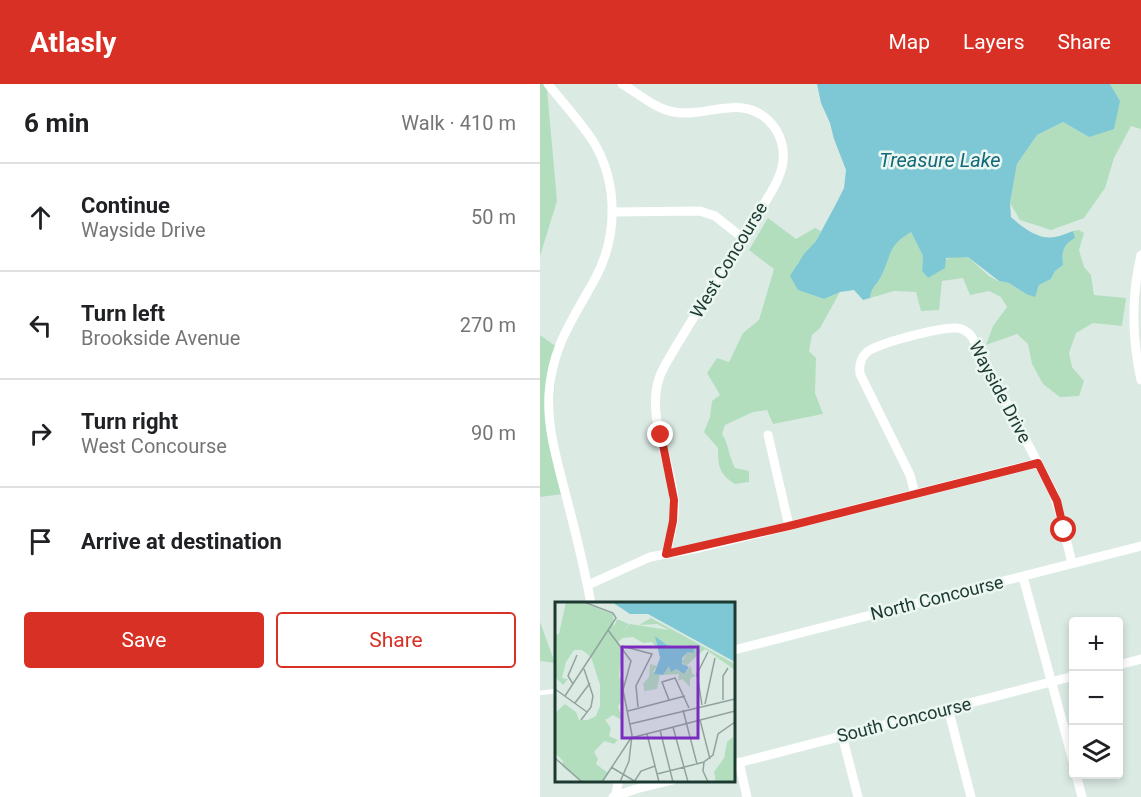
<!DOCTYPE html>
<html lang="en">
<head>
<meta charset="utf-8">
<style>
  :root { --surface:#fff; --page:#f6f6f6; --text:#202124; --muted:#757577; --line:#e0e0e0; --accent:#d93025 }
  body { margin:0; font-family:Roboto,sans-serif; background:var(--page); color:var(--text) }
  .controls { position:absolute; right:18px; bottom:18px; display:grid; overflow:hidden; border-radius:6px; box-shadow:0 3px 9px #0003 }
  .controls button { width:54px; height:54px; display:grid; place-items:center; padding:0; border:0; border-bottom:2px solid var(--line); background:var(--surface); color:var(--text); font:30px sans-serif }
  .stop { position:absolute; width:18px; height:18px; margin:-14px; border:4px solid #d93025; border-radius:50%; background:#fff }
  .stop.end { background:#d93025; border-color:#fff; box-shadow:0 2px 6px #0008 }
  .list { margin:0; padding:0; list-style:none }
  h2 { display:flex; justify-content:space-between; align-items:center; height:78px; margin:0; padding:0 24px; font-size:26px }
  h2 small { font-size:20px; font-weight:400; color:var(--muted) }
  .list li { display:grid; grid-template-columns:39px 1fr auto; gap:18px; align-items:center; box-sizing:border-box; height:108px; padding:0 24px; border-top:2px solid var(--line) }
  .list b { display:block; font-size:22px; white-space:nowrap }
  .list p { margin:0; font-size:20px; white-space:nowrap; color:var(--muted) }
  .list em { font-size:20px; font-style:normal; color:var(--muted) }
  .actions { display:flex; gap:12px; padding:18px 24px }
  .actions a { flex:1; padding:14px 0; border:2px solid var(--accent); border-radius:6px; text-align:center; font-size:21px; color:var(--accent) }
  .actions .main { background:var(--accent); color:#fff }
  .icon { flex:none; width:33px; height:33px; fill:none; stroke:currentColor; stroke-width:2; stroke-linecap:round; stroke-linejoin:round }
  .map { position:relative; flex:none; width:601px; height:713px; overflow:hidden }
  header { display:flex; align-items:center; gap:36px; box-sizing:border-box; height:84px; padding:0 30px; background:var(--accent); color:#fff }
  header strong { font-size:28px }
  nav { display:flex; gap:33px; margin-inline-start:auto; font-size:21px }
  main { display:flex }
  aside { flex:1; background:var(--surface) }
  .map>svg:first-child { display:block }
</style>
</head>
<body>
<header>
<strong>Atlasly</strong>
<nav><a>Map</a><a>Layers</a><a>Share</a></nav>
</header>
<main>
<aside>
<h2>6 min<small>Walk · 410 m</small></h2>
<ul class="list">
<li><svg class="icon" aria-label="ahead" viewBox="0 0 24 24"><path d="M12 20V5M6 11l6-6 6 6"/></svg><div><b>Continue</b><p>Wayside Drive</p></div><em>50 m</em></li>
<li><svg class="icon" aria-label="left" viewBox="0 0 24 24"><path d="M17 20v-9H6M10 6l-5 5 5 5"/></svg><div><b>Turn left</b><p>Brookside Avenue</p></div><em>270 m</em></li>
<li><svg class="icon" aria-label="right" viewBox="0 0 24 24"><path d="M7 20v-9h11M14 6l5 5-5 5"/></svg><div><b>Turn right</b><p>West Concourse</p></div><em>90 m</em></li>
<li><svg class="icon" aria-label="arrive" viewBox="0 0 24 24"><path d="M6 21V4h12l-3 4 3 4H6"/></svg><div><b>Arrive at destination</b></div></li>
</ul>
<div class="actions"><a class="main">Save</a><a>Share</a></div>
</aside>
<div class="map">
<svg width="601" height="713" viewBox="0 0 601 713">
  <rect width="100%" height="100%" fill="#dceae4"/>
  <!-- green -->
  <g fill="#b2debe">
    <polygon points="0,0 3,0 7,5 17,117 0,172"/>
    <polygon points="570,0 601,0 601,45 591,42 574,74 565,104 544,134 511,146 480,136 470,119 477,80 497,51 523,38 549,53 580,17"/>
    <path d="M 228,134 L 256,155 L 275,144 L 281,147 L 276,157 L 257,180 L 258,206 L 284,215 L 300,208 L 280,244 L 272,251 L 269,267 L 276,274 L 275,309 L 283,330 L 233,340 L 227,326 L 213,328 L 185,341 L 182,350 C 189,360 188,371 195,384 L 209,387 L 209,398 L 195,400 C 179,390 178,382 178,364 L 164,348 L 170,333 L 172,317 L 180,311 L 167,289 L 177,274 L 189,278 L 203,249 L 219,236 L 234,185 L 209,166 Z"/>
    <path d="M 539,146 L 544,149 L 539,166 L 544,183 L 551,191 L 554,211 L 586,214 L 582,242 L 553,239 L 536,249 L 529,269 L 532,283 L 544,297 L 539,312 L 520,313 L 503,300 L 492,280 L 488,260 L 477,250 L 446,261 L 453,242 L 467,223 L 461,213 L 449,207 L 430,211 L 423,194 L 402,197 L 399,226 L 381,227 L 376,208 L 354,207 L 330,214 C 332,202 335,203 340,193 C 354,170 343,165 371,148 L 383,172 L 382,187 L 388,194 L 395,189 L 406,175 L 418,172 L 428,173 L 449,192 L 458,197 L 469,199 L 486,210 L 498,205 L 499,201 L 511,195 L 515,187 L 523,181 C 522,168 522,161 534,154 L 533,147 Z"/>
    <polygon points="0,251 18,264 10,353 23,410 0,413"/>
    <polygon points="0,538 15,579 0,577"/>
  </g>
  <!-- water -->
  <path fill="#7ec7d5" d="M 277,0 L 570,0 L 580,17 L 574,45 L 549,53 L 523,38 L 497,51 L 477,80 L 470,119 L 471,133 C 482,143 498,156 515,153 C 521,152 527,149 533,147 L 535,154 C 522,161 522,168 523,181 L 515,187 L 511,195 L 499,201 L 495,213 L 486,210 L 469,199 L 459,197 L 428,173 L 406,174 L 405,184 L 388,194 L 382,187 L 383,172 L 371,148 C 345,164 353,171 340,194 C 335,203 332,202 330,214 L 323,216 L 314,206 L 300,208 L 284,215 L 258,206 L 250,192 L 264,170 L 276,157 L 297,118 L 304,104 L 306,86 L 294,55 L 290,39 L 281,19 Z"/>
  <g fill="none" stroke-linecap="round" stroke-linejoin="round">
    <!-- service -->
    <polyline stroke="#fff" stroke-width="4.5" points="0,609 16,607"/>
    <!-- minor -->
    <g stroke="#fff" stroke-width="9">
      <path d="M 8,0 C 23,19 40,37 53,57 C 78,98 78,151 56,193 C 34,234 12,261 9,310 C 7,342 16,373 24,404 C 34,442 44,481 51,520"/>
      <path d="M 82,0 C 98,9 115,25 134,28 C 167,34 201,9 229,37 C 241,49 246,66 242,83 C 238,100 226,116 217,131 C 188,183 153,231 124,283 C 101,324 131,373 134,416 C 136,434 130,452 126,470"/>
      <polyline points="72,128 160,127 175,132 204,155"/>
      <path d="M 601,171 C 591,213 592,255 601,296"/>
      <polyline points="228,351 249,442"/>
      <path d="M 375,410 L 370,391 L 320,290 C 319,282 320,275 326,269 C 336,259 402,243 416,244 C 423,244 428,248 432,253 L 513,408 L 520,430 L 532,479"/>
      <polyline points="483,493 534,681"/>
      <polyline points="48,501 110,473 159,464 249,442 497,379"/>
      <polyline points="194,566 601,462"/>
      <polyline points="578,581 601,575"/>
      <polyline points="408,624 431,713"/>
      <polyline points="302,651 318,713"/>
      <polyline points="199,678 207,713"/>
      <polyline points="194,680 534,592"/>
      <polyline points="536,690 542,713"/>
      <polyline points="73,713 96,705 133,696"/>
      <polyline points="75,713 79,696"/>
    </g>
  </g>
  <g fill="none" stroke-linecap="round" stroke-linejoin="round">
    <!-- route -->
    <polyline stroke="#d93025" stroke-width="8" points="121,351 134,416 133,437 126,470 249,442 498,379 517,417 524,446"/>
  </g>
  <g text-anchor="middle" stroke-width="5" stroke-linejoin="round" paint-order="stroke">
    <!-- street labels -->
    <g font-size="18" fill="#1d3a32" stroke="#ecf7f1">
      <text transform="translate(189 176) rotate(-59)" y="6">West Concourse</text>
      <text transform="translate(460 308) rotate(62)" y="6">Wayside Drive</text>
      <text transform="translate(397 514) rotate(-14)" y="6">North Concourse</text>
      <text transform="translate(364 636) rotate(-14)" y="6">South Concourse</text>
    </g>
    <!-- water labels -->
    <g font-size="20" font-style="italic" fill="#13687a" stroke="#ecf7f1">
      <text x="400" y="83">Treasure Lake</text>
    </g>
  </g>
  <!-- overview -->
  <g transform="translate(15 518)">
    <rect width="180" height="180" fill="#dceae4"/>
    <path d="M 11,0 L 26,0 L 58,12 L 59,25 L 62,17 L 74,22 L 67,30 L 75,22 L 114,28 L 102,22 L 84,23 L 96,16 L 180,62 L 180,68 L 150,47 L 131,64 L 126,60 L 133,50 L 132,43 L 113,44 L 101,35 L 102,46 L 97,40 L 88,41 L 78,35 L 68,36 L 63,40 L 67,46 L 64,75 L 69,79 L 69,97 L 63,104 L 68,119 L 58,113 L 50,118 L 56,126 L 54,134 L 63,138 L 59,142 L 49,139 L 39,150 L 43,157 L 41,162 L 53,171 L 47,180 L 26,180 L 7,164 L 8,159 L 0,151 L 0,111 L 10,102 L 21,110 L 24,118 L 33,118 L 41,114 L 45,104 L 45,83 L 36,55 L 27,48 L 19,48 L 11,60 L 7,76 L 13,77 L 8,83 L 0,75 L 0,33 L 4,32 ZM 95,62 L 102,64 L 98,70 L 105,72 L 102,87 L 90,89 L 91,96 L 88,82 L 94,75 ZM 114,64 L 129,72 L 136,64 L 137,72 L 141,73 L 135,77 L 135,85 L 127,77 L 123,79 L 124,72 L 108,73 ZM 178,135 L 180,180 L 161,180 L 159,170 L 169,156 L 172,140 Z" fill="#b2debe"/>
    <path d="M 57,0 L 180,0 L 180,60 L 93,12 L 75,12 ZM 100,34 L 113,44 L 138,44 L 139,51 L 133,50 L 127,56 L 127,62 L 134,65 L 129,72 L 121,67 L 116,70 L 114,64 L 108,73 L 99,72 L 105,56 Z" fill="#7ec7d5"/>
    <path fill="none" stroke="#90a49d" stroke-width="1.5" d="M 53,28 L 76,59 L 68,88 L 77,133 L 74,159 L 65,180M 67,44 L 97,52 L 81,84 L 83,105M 18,82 L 13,74 L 22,53M 0,87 L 32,110M 10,94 L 61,16 L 58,11 L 29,0M 114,98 L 107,80 L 120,76 L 134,106M 168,98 L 168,74 L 173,66M 20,101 L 35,81M 150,102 L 160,56M 147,103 L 142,72 L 153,50M 128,108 L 142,162M 73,109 L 130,94M 26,118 L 36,105 L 38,94 L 29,67M 145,118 L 155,157M 75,122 L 180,97M 118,125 L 133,180M 105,128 L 118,180M 92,132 L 104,180M 0,156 L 27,180M 56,165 L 81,180M 102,172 L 149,160M 47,180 L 76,136 L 180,109M 79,180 L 86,169 L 100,164M 153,180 L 148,169 L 149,160 L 158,153 L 163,132 L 180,120"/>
    <path fill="#7b2cbf" fill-opacity="0.15" stroke="#7b2cbf" stroke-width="3" d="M 67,45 L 143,45 L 143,136 L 67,136 Z"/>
    <rect width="180" height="180" fill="none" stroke="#1d3a32" stroke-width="3"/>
  </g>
</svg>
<div class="controls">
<button>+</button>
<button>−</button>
<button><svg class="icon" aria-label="layers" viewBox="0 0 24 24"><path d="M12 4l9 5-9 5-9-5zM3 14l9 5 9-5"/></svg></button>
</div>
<div class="stop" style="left:524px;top:446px"></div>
<div class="stop end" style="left:121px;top:351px"></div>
</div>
</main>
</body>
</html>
